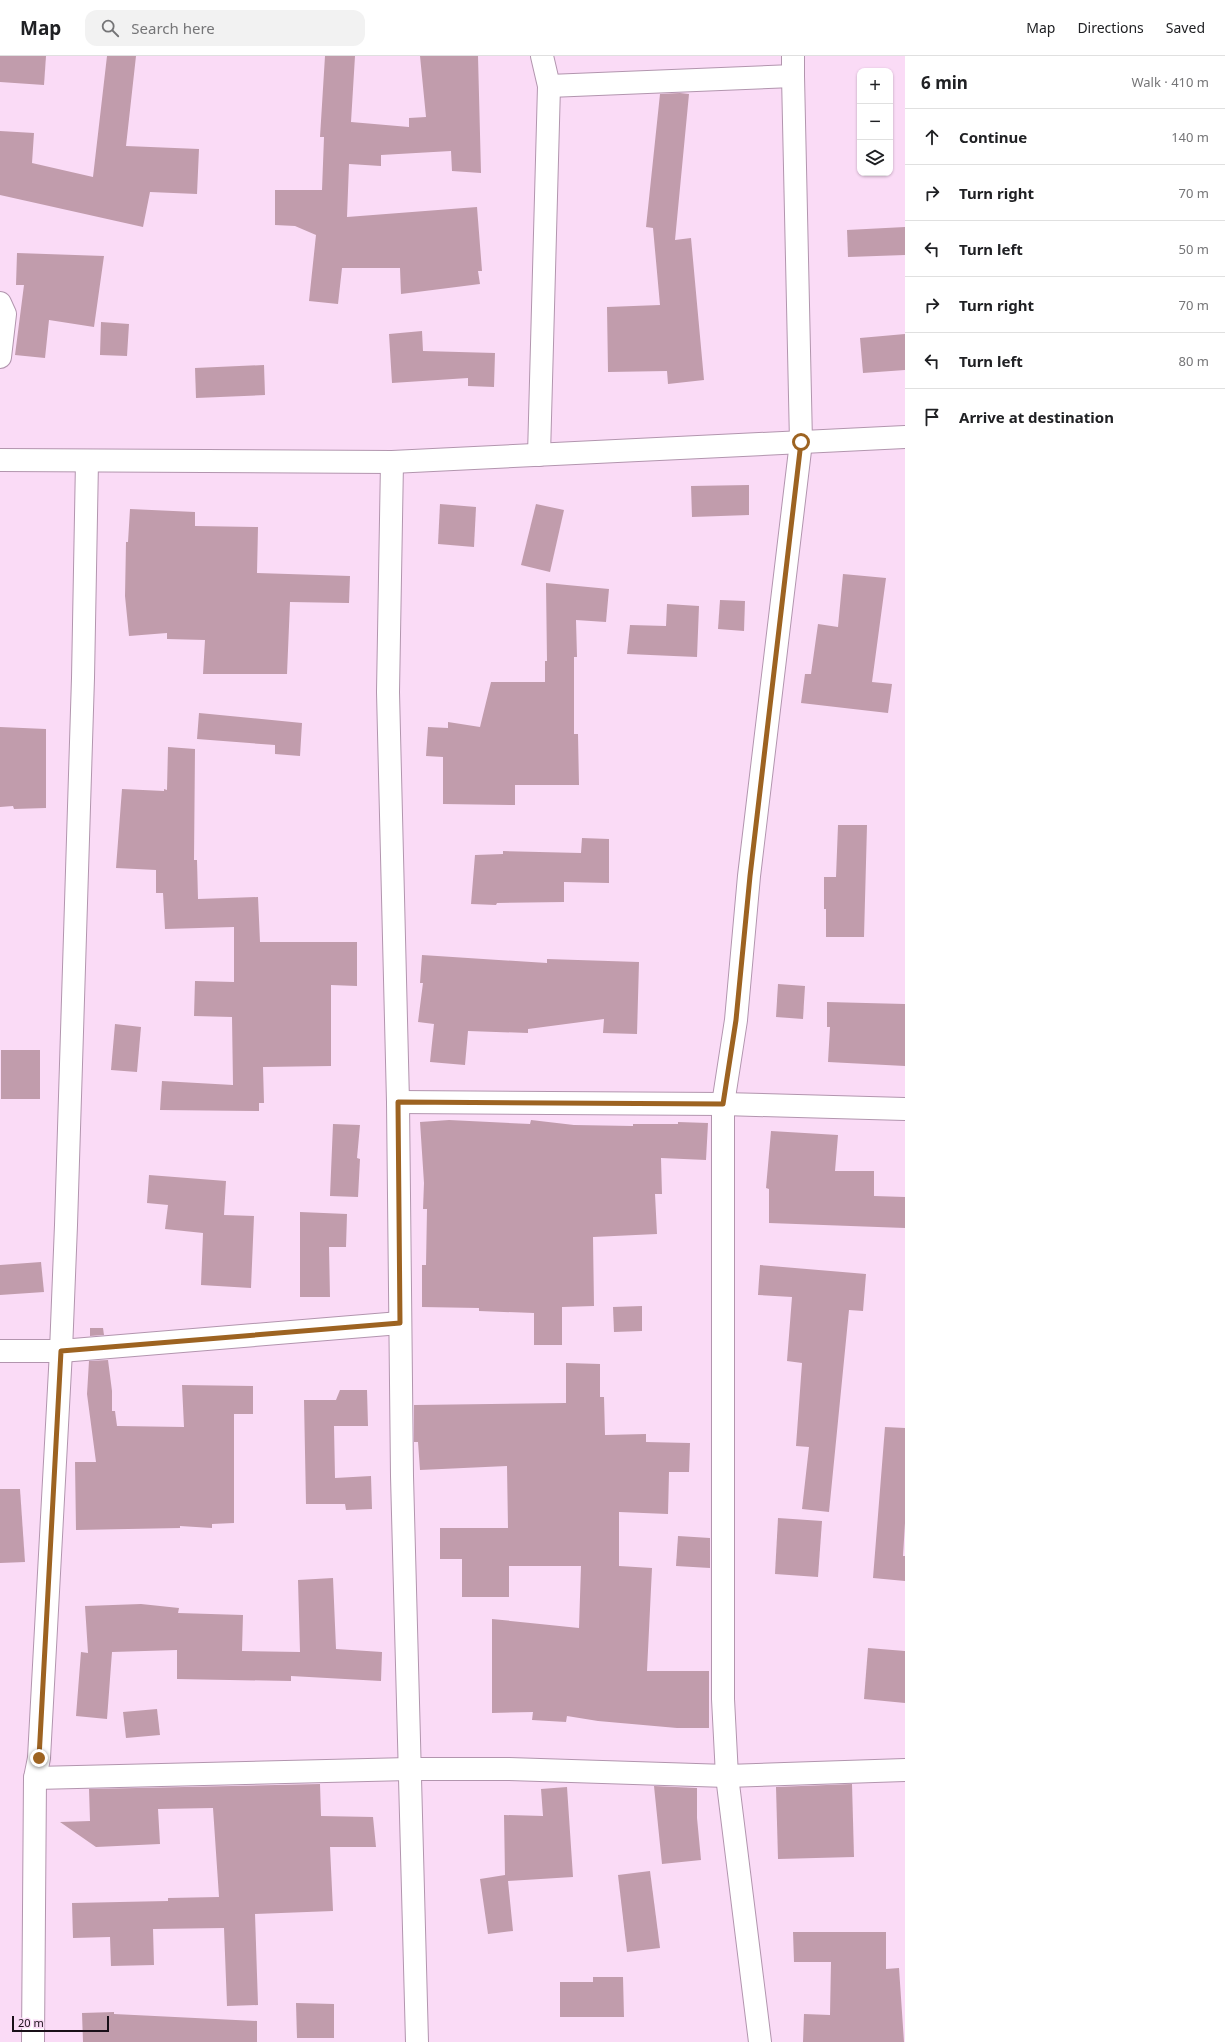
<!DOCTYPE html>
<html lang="en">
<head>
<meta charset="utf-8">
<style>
  :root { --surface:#fff; --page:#f2f2f2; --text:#202124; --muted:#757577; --line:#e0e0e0 }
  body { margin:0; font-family:"Noto Sans",sans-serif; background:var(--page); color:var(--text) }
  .controls { position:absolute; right:12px; top:12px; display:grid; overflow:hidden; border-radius:8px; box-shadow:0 1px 3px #0004 }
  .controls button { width:36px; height:36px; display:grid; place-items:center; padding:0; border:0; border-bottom:1px solid var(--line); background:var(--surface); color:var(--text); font:20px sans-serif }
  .scale { position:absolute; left:12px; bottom:10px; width:97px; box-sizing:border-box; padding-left:4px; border:2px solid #190f18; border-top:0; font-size:11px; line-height:14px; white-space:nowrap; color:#190f18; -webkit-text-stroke:3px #fadbf6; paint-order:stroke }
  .stop { position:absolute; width:12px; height:12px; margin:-9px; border:3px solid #9d6321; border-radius:50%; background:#fff }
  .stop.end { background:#9d6321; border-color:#fff; box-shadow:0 1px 4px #0008 }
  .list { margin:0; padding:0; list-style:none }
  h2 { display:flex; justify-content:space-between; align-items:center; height:52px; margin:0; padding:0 16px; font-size:17px }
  h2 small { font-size:13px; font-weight:400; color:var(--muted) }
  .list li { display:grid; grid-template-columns:26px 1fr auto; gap:12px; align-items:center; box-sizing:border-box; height:56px; padding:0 16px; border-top:1px solid var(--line) }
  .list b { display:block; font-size:15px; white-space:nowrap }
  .list em { font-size:13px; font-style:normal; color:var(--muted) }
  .icon { flex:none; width:22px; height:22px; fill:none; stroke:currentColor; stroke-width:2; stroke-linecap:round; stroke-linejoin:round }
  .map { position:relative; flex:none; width:905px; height:1986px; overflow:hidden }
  header { display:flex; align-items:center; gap:24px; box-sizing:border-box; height:56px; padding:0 20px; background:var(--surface); border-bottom:1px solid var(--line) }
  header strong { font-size:19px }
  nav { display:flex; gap:22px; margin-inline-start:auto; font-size:14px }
  .search { width:280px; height:36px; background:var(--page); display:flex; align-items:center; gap:10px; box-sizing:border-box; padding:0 14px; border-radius:12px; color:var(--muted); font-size:15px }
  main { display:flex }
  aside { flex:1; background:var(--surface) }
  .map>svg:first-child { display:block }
</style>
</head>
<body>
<header>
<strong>Map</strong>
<div class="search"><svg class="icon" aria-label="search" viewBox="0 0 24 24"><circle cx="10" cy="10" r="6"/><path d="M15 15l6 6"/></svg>Search here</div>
<nav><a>Map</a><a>Directions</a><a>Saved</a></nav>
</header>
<main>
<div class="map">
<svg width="905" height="1986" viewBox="0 0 905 1986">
  <rect width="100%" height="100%" fill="#fadbf6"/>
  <!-- building -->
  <g fill="#c19cac">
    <polygon points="0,0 46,0 44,29 0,26"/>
    <polygon points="107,0 136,0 126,90 199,93 197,138 150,136 143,171 0,139 0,75 34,77 32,107 93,121"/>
    <polygon points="325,0 355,0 351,66 409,71 409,62 426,61 420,0 478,0 481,117 452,115 451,95 381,99 381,110 349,108 347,161 477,151 482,215 478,215 480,228 401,238 400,212 342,212 338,248 309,245 316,179 295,170 275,169 275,134 322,134 324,81 320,81"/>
    <polygon points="680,37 689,38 675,184 691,182 704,324 668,328 667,315 608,316 607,251 660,249 653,172 646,171 660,38"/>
    <polygon points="905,171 905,199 848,201 847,174"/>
    <polygon points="17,197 104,200 94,271 49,264 45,302 15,299 24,229 16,229"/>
    <polygon points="101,266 129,268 127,300 100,299"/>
    <polygon points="422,275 423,295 495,297 494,331 468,330 468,322 392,327 389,278"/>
    <polygon points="905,278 905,314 863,317 860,282"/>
    <polygon points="264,309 265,339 196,342 195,312"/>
    <polygon points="749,429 749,459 692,461 691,430"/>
    <polygon points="440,448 476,451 474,491 438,488"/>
    <polygon points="536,448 564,454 550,516 521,509"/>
    <polygon points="130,453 195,456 195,470 258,471 257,517 350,520 349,547 290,546 287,618 203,618 205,584 167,583 167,577 129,580 125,540 126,486 128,486"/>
    <polygon points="843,518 886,522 872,626 892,628 888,657 801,647 805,618 811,618 818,568 838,571"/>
    <polygon points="546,527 609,533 606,566 576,564 577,601 574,601 574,678 578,678 579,729 515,729 515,749 443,748 443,701 426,700 428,671 448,672 448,666 480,671 491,626 545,626 545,605 547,605"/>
    <polygon points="720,544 745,545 744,575 718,573"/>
    <polygon points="667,548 699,550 697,601 627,598 630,569 666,570"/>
    <polygon points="199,657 302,667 300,700 275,698 275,689 197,683"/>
    <polygon points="0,671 46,673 46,752 14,753 13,750 0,751"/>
    <polygon points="168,691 195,693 194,804 197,804 198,843 258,841 260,886 357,886 357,930 331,929 331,1010 263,1011 264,1047 259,1047 259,1055 160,1054 162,1025 233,1029 232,961 194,960 195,925 234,926 234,871 165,873 163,837 156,837 156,814 116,812 122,733 164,735 164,733 167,734"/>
    <polygon points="838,769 867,769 864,881 826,881 826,853 824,853 824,821 836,821"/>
    <polygon points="582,782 609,783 609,827 564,826 564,846 497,847 496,849 471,848 475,799 503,798 503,795 581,797"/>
    <polygon points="422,899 547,907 547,903 639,906 637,978 603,977 604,963 528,973 528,977 468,975 465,1009 430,1006 434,968 418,966 423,927 420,927"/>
    <polygon points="778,928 805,930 803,963 776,961"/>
    <polygon points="827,946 905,948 905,1010 828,1006 830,971 827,971"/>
    <polygon points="115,968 141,971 137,1016 111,1014"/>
    <rect x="1" y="994" width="39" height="49"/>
    <polygon points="449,1064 530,1068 531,1064 574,1069 633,1070 633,1068 678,1068 678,1066 708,1067 706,1104 661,1102 662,1138 655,1138 657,1178 593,1181 594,1250 562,1251 562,1289 534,1289 534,1257 479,1255 479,1252 422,1251 422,1209 426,1209 427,1153 423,1153 424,1127 420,1066"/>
    <polygon points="333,1068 360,1069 357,1102 360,1103 358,1141 330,1140"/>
    <polygon points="771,1075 838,1079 835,1115 874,1115 874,1140 905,1141 905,1172 769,1167 769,1133 766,1132"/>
    <polygon points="149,1119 226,1125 224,1159 254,1160 251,1232 201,1229 203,1177 165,1173 168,1149 147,1147"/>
    <polygon points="300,1156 347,1158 346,1191 329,1191 330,1241 300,1241"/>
    <polygon points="41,1206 44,1236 0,1239 0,1209"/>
    <polygon points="760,1209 866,1218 863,1255 849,1254 829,1456 802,1453 809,1391 796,1390 802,1307 787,1305 792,1241 758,1239"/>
    <polygon points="642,1250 642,1275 614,1276 613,1251"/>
    <polygon points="90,1272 103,1272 104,1279 90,1280"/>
    <polygon points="108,1304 112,1335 112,1355 115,1355 117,1370 184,1371 182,1329 253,1330 253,1358 234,1358 234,1467 212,1468 212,1472 180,1470 180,1472 76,1474 75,1406 96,1406 87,1338 89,1305"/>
    <polygon points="566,1307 600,1308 600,1341 604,1341 605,1379 646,1378 646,1386 690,1387 689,1416 669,1416 668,1458 619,1456 619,1510 652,1512 647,1615 709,1615 709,1672 677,1672 598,1665 567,1660 566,1666 532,1664 533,1656 492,1657 492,1563 579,1572 581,1510 509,1510 509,1541 462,1541 462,1503 440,1503 440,1472 508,1472 507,1410 420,1414 418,1386 414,1386 414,1349 566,1347"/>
    <polygon points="340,1334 367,1334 368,1370 334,1370 335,1422 371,1420 372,1453 346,1454 345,1448 306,1448 304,1344 336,1344"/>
    <polygon points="885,1371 905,1372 905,1467 903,1500 905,1500 905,1525 873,1522"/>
    <polygon points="0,1433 20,1433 25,1506 0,1507"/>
    <polygon points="778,1462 822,1465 818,1521 775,1518"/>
    <polygon points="678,1480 710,1482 710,1512 676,1510"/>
    <polygon points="333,1522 336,1593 382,1596 381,1625 291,1620 291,1625 177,1623 177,1594 112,1596 107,1663 76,1660 81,1596 88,1597 85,1550 141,1548 179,1552 178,1557 243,1559 242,1595 300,1596 298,1524"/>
    <polygon points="868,1592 905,1595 905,1647 864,1643"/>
    <polygon points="157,1653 160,1679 126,1682 123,1656"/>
    <polygon points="320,1728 321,1760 373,1761 376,1791 330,1791 333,1855 255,1858 258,1949 227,1950 224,1872 153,1873 154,1909 111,1910 110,1881 73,1882 72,1847 168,1845 168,1842 219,1841 213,1752 158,1753 160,1788 96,1791 60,1766 90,1765 89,1733"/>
    <polygon points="852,1728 854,1801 778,1803 776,1731"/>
    <polygon points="654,1730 697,1732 697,1762 701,1804 662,1808"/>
    <polygon points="567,1731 573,1821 508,1825 513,1875 488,1878 480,1823 505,1819 504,1759 543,1760 541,1733"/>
    <polygon points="650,1815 660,1892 627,1896 618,1819"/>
    <polygon points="793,1876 886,1876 886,1913 899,1912 904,1986 803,1986 804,1958 830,1959 831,1906 794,1906"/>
    <polygon points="593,1921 623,1921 624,1961 560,1961 560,1926 593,1926"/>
    <polygon points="296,1947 334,1948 334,1982 297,1982"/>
    <polygon points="114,1956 114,1958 257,1965 257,1986 83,1986 82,1957"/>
  </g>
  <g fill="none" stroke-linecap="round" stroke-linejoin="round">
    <!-- minor casing -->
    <g stroke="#b295ae" stroke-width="24">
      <g id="minor">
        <polyline points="549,30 793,20 793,0"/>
        <polyline points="0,247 5,258 0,301"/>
        <polyline points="539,399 549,30 542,0"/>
        <polyline points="0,404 392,406 905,381"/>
        <polyline points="392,406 388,636 398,1046 402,1420 417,1986"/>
        <polyline points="398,1046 723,1048 905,1053"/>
        <polyline points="0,1295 61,1295 400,1267"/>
        <polyline points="35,1722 409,1713 509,1713 727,1720 905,1714"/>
        <polyline points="33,1986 35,1722 39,1702 61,1295 66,1169 83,622 87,405"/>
        <polyline points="760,1986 727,1720 723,1643 723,1048 736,964 749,820 801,386 793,20"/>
      </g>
    </g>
    <!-- minor -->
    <use href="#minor" stroke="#fff" stroke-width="22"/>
  </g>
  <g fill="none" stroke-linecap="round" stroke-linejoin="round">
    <!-- route -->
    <polyline stroke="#9d6321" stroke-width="5" points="39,1702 61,1295 400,1267 398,1046 723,1048 736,964 750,820 801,386"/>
  </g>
</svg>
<div class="controls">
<button>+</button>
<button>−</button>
<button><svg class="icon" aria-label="layers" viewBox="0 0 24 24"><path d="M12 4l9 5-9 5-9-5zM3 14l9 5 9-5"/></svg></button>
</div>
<div class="scale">20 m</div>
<div class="stop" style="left:801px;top:386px"></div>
<div class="stop end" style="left:39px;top:1702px"></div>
</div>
<aside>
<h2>6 min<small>Walk · 410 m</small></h2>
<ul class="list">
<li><svg class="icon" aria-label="ahead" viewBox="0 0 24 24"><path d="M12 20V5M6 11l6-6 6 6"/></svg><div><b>Continue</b></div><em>140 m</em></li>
<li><svg class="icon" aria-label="right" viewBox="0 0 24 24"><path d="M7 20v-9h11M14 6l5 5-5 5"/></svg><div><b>Turn right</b></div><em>70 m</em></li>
<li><svg class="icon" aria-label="left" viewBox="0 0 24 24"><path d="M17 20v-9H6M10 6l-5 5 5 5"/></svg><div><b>Turn left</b></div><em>50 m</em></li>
<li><svg class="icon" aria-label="right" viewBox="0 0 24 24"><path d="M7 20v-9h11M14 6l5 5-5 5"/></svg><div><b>Turn right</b></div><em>70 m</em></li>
<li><svg class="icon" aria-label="left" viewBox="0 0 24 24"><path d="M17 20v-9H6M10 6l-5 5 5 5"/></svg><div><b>Turn left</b></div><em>80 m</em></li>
<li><svg class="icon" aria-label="arrive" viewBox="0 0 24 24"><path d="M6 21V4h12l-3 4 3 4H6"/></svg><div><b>Arrive at destination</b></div></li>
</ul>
</aside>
</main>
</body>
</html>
